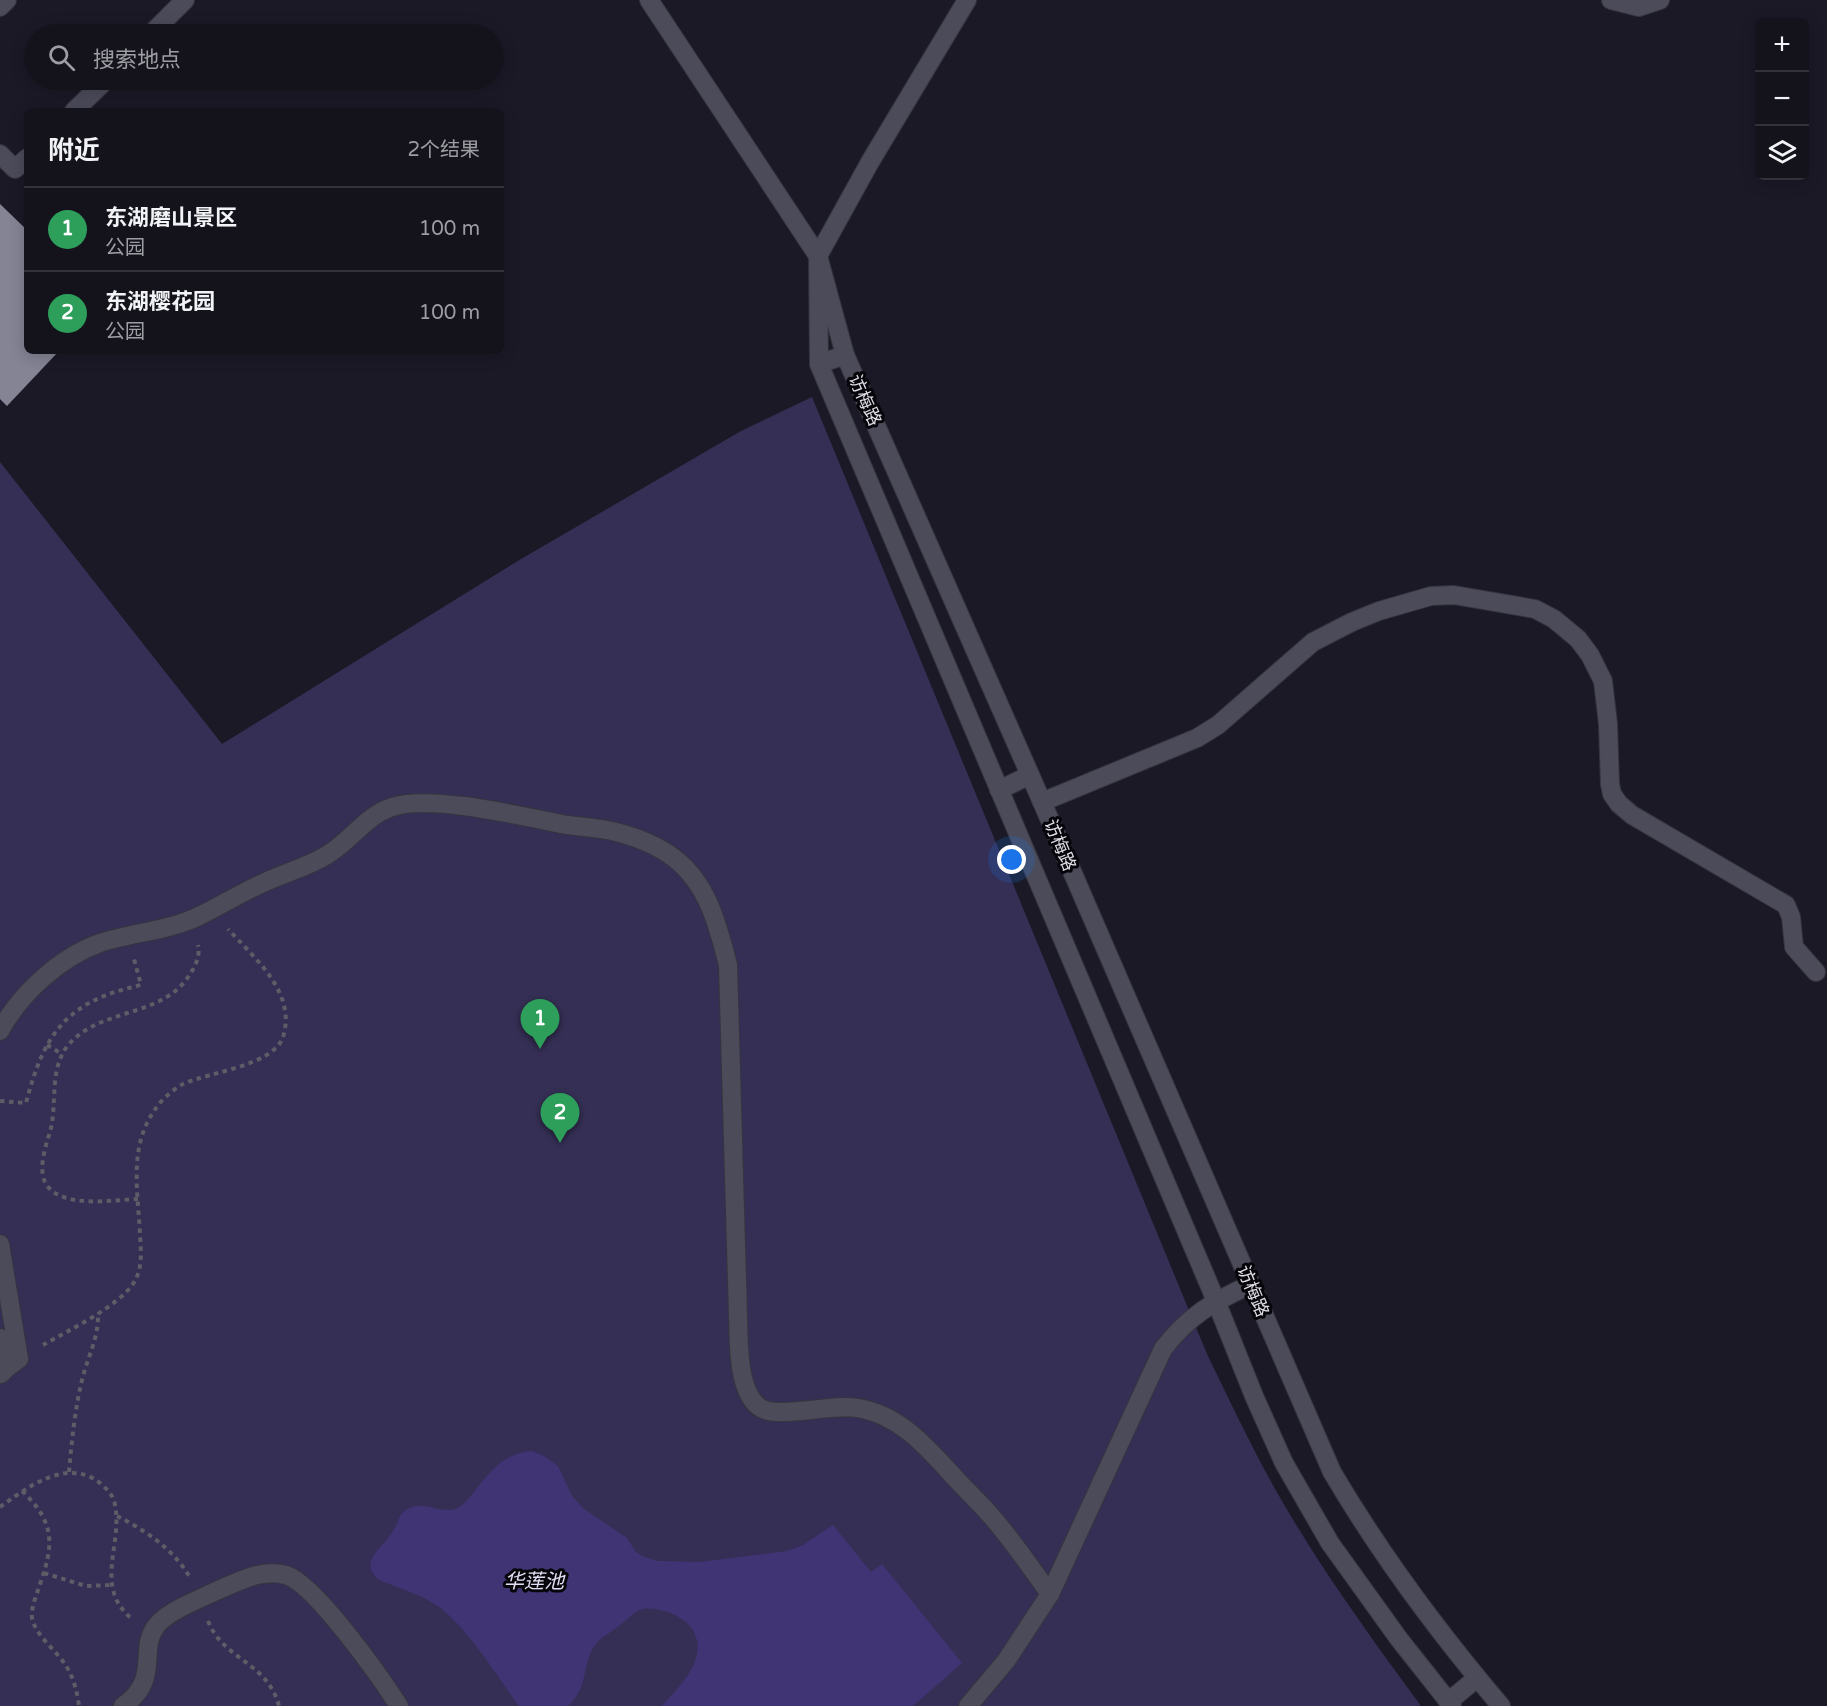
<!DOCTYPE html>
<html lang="zh">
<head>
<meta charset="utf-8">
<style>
  :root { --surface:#14131c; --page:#1d1c25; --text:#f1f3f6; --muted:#9d9ea3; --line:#33323b; --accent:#bdbf43 }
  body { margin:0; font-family:"Varela Round","Noto Sans SC",sans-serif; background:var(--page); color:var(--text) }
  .controls { position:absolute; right:18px; top:18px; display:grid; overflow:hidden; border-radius:9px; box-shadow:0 3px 15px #0003 }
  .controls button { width:54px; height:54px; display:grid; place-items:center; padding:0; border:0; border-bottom:2px solid var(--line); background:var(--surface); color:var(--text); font:30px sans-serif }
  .you { position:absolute; left:1012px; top:860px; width:21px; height:21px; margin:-15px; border:4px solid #fff; border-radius:50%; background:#1a73e8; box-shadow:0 0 0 9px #1a73e833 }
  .badge { display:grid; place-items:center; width:39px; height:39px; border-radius:50%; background:var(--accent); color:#fff; font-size:20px; font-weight:700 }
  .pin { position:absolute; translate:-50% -50px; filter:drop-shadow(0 2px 3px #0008) }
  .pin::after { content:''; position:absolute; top:32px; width:21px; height:18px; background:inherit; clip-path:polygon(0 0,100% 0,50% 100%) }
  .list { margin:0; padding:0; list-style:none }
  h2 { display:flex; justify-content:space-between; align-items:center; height:78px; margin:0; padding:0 24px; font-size:26px }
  h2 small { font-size:20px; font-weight:400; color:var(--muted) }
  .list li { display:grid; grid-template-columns:39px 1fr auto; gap:18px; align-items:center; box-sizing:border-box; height:84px; padding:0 24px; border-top:2px solid var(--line) }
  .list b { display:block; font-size:22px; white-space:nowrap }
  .list p { margin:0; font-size:20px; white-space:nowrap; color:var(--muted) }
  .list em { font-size:20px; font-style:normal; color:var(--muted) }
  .icon { flex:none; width:33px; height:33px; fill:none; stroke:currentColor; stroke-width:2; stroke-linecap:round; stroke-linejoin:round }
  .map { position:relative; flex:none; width:1827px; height:1706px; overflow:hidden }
  .search { position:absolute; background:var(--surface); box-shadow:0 3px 15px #0003; left:24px; top:24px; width:480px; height:66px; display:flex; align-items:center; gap:15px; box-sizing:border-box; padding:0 21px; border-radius:33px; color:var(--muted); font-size:22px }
  .panel { position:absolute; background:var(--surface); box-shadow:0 3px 15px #0003; left:24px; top:108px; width:480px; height:246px; border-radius:9px }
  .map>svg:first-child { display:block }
</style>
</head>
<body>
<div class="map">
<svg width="1827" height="1706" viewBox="0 0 1827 1706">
  <rect width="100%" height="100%" fill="#1b1926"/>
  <!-- green -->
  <path fill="#352f55" d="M 812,397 L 1207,1354 C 1231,1403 1254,1453 1282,1501 C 1323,1572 1372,1639 1421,1706 L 0,1706 L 0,462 L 222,744 L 516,562 L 741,431 Z"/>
  <!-- water -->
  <path fill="#413474" d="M 532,1451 L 544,1456 L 558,1466 L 572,1496 L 584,1509 L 627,1538 L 635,1551 L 642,1556 L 657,1561 L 699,1562 L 787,1551 L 803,1545 L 833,1525 L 871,1572 L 882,1564 L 962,1663 L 913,1706 L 662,1706 C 674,1692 691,1676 696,1658 C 704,1631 683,1615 660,1610 C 653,1609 645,1607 638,1611 C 631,1614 626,1621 620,1625 C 611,1633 599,1637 593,1648 C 581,1670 589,1686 568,1706 L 519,1706 C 498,1677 467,1627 439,1607 C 422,1595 399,1588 379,1580 C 357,1562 384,1547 393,1531 C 400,1520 398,1512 412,1507 C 427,1502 443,1515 458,1508 C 464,1504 470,1497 474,1492 C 492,1470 502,1454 532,1451 Z"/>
  <!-- building -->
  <polygon fill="#858495" points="0,204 27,230 27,351 59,351 7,406 0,399"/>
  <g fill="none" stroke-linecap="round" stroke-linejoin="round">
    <!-- minor casing -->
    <g stroke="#36353f" stroke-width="20">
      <g id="minor">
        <polyline points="649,0 818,256 845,355"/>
        <polyline points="1611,0 1639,7 1660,0"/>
        <polyline points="0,7 7,0"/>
        <polyline points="151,34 185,0"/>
        <polyline points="74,111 106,80"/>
        <polyline points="0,154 15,169 27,158"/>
        <polyline points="819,364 818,256 870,162 967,0"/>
        <polyline points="999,790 1030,775"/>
        <polyline points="1042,802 1197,738 1218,725 1313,642 1352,622 1379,611 1431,596 1454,595 1535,609 1554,619 1578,639 1590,655 1603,681 1608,724 1610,784 1612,794 1619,804 1632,815 1786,905 1791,917 1794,947 1816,972"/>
        <path d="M 0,1031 C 20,994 60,957 100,943 C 130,933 167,931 197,917 C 218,907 239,894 261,884 C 283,873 306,868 327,855 C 351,841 365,816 392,807 C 431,794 525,817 567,825 C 582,827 597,828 612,831 C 633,836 657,845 674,858 C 708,884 718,926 728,965 L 738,1316 C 739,1342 737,1390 759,1407 C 776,1420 833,1403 857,1408 C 899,1414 928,1448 955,1478 C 967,1491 981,1504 992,1517 C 1013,1541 1031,1568 1050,1594"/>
        <polyline points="0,1244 19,1359 8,1367"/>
        <polyline points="0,1338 8,1367 1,1374"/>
        <polyline points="1448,1702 1477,1678"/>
        <path d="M 123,1706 C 162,1679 137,1649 157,1625 C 168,1611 200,1599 216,1591 C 238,1582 262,1568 286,1575 C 315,1584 381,1678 399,1706"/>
        <path d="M 968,1706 L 1006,1661 L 1050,1594 L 1163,1349 C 1188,1316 1214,1301 1250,1285"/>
        <path d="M 1452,1706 L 1399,1639 L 1330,1543 L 1284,1463 L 1254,1396 L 1216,1301 L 819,364 L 845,355 L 1042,802 L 1332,1472 C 1381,1555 1438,1632 1501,1706"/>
      </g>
    </g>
    <!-- path -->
    <g stroke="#5d5c67" stroke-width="4" stroke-dasharray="4.5 4.5" stroke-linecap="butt">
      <polyline points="47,1045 62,1054"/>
      <path d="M 0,1101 L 26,1103 C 44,1033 67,1001 141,985 L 134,959"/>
      <path d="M 138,1199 C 113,1200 68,1208 49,1188 C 36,1174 45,1148 50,1132 C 58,1103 48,1069 69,1044 C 103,1006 165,1019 192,971 C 197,962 200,955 198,945"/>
      <path d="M 43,1345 C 69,1330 116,1308 133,1284 C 143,1269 141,1252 140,1235 C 138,1191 128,1146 156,1108 C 162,1099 174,1089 183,1084 C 209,1072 273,1066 283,1037 C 297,992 254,958 228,929"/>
      <path d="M 69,1472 C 72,1439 75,1407 83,1376 C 89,1354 99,1336 98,1313"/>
      <path d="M 22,1491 C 56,1523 54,1545 39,1587 C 36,1597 31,1607 32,1618 C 36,1636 54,1648 64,1663 C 73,1675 77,1691 79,1706"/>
      <path d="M 0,1507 C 28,1487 67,1457 100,1483 C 107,1489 114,1496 115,1505 C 123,1545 93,1587 132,1619"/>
      <path d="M 117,1516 C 145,1530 173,1549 189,1576"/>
      <polyline points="44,1573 86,1586 111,1585"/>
      <path d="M 208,1621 C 224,1661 267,1661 279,1706"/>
    </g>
    <!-- minor -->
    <use href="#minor" stroke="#4c4b5a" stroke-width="18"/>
  </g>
  <g text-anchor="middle" stroke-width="6" stroke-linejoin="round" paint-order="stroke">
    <!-- street labels -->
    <g font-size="18" fill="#dfdee7" stroke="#06050a">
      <text transform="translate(865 400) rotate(66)" y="6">访梅路</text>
      <text transform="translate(1060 845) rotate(67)" y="6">访梅路</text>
      <text transform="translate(1253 1291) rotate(67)" y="6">访梅路</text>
    </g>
    <!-- water labels -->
    <g font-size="20" font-style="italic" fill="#e0def2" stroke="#06050a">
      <text x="534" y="1588">华莲池</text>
    </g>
  </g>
</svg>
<div class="controls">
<button>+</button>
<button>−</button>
<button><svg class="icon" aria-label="layers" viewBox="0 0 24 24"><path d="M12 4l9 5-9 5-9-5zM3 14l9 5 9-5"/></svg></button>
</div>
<div class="you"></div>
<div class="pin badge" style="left:540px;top:1049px;background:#2e9e5b">1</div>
<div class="pin badge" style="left:560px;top:1143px;background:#2e9e5b">2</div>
<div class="search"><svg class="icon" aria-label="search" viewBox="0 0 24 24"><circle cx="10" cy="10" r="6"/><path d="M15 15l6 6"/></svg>搜索地点</div>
<section class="panel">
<h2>附近<small>2个结果</small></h2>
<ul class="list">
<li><span class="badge" style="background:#2e9e5b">1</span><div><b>东湖磨山景区</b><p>公园</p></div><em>100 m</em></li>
<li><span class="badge" style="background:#2e9e5b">2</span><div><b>东湖樱花园</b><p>公园</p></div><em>100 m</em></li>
</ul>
</section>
</div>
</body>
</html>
